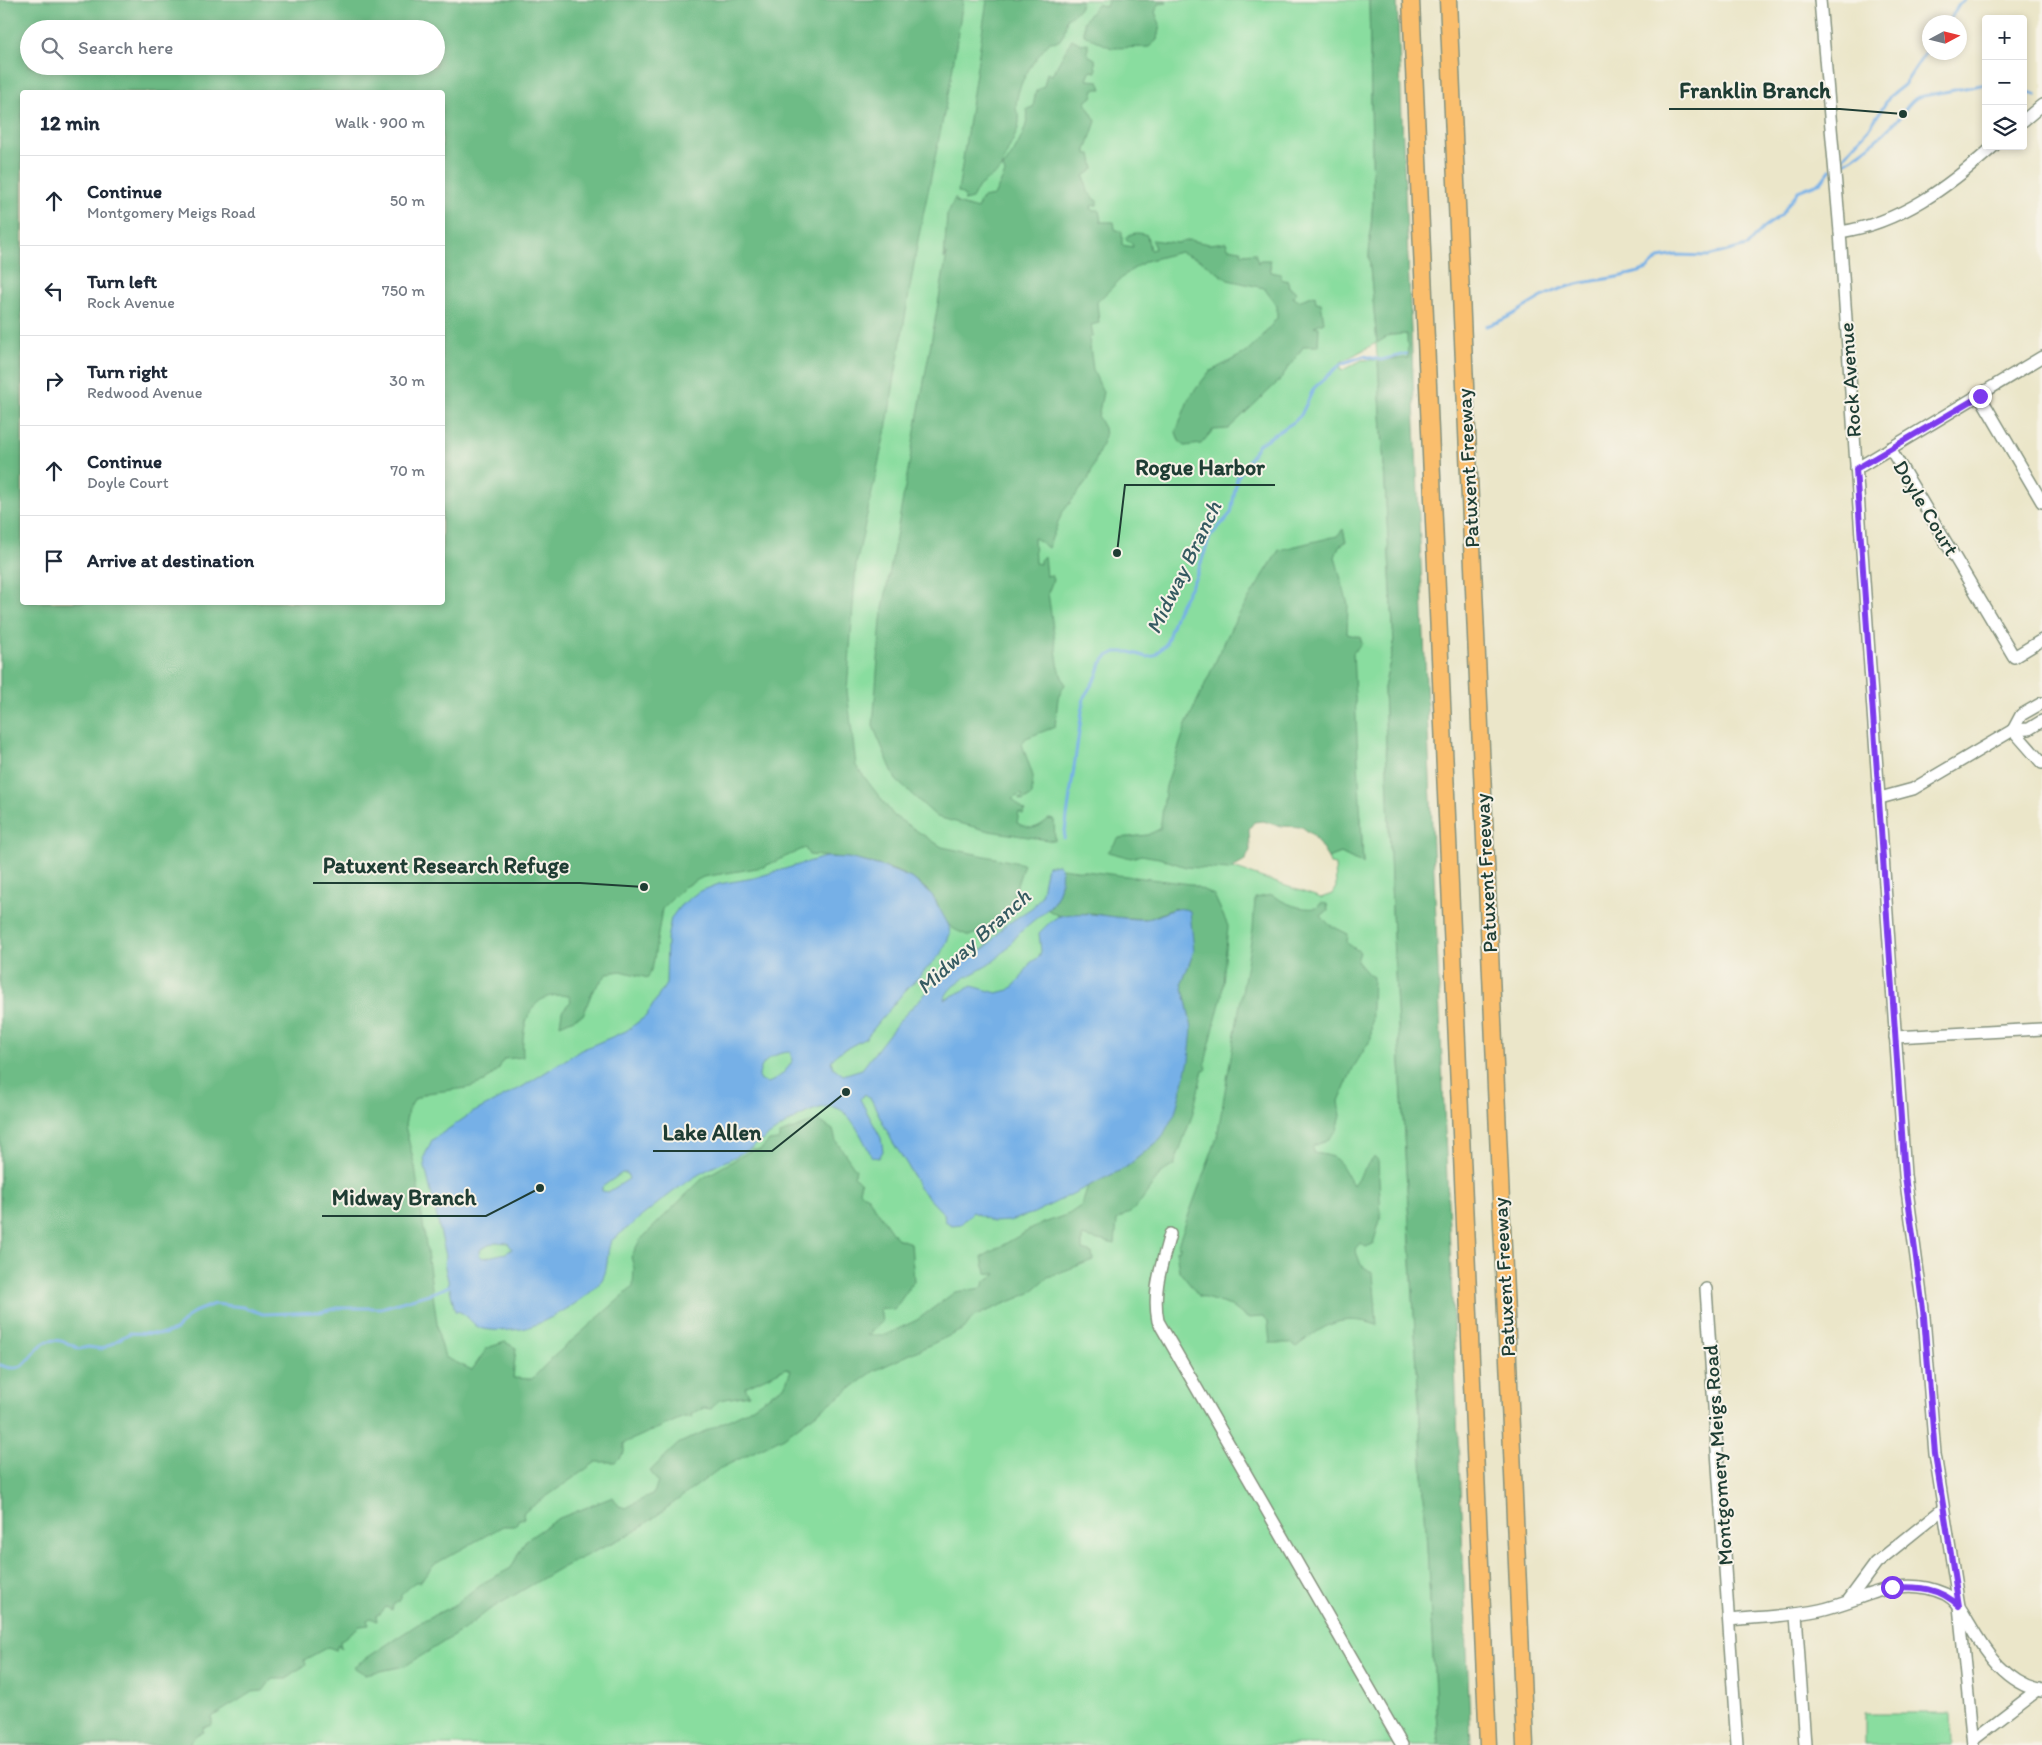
<!DOCTYPE html>
<html lang="en">
<head>
<meta charset="utf-8">
<style>
  :root { --surface:#fff; --page:#f6f6f7; --text:#1f2937; --muted:#747a83; --line:#e0e1e3 }
  body { margin:0; font-family:Itim,sans-serif; background:var(--page); color:var(--text) }
  .controls { position:absolute; right:15px; top:15px; display:grid; overflow:hidden; border-radius:5px; box-shadow:0 2px 8px #0003 }
  .controls button { width:45px; height:45px; display:grid; place-items:center; padding:0; border:0; border-bottom:1px solid var(--line); background:var(--surface); color:var(--text); font:25px sans-serif }
  .compass { position:absolute; left:1922px; top:15px; width:45px; height:45px; border-radius:50%; background:var(--surface); box-shadow:0 2px 8px #0003; rotate:83deg }
  .stop { position:absolute; width:15px; height:15px; margin:-11px; border:4px solid #7c3aed; border-radius:50%; background:#fff }
  .stop.end { background:#7c3aed; border-color:#fff; box-shadow:0 1px 5px #0008 }
  .list { margin:0; padding:0; list-style:none }
  h2 { display:flex; justify-content:space-between; align-items:center; height:65px; margin:0; padding:0 20px; font-size:21px }
  h2 small { font-size:16px; font-weight:400; color:var(--muted) }
  .list li { display:grid; grid-template-columns:32px 1fr auto; gap:15px; align-items:center; box-sizing:border-box; height:90px; padding:0 20px; border-top:1px solid var(--line) }
  .list b { display:block; font-size:19px; white-space:nowrap }
  .list p { margin:0; font-size:16px; white-space:nowrap; color:var(--muted) }
  .list em { font-size:16px; font-style:normal; color:var(--muted) }
  .icon { flex:none; width:28px; height:28px; fill:none; stroke:currentColor; stroke-width:2; stroke-linecap:round; stroke-linejoin:round }
  .map { position:relative; flex:none; width:2042px; height:1745px; overflow:hidden }
  .search { position:absolute; background:var(--surface); box-shadow:0 2px 8px #0003; left:20px; top:20px; width:425px; height:55px; display:flex; align-items:center; gap:12px; box-sizing:border-box; padding:0 18px; border-radius:28px; color:var(--muted); font-size:19px }
  .panel { position:absolute; background:var(--surface); box-shadow:0 2px 8px #0003; left:20px; top:90px; width:425px; height:515px; border-radius:5px }
  .map>svg:first-child { display:block }
</style>
</head>
<body>
<div class="map">
<svg width="2042" height="1745" viewBox="0 0 2042 1745">
  <rect width="100%" height="100%" fill="#f7f3e8"/>
  <filter id="ink" filterUnits="userSpaceOnUse"><feTurbulence type="fractalNoise" baseFrequency=".02" numOctaves="2"/><feDisplacementMap in="SourceGraphic" scale="10" xChannelSelector="R" yChannelSelector="G"/><feConvolveMatrix kernelMatrix="1 2 1 2 8 2 1 2 1" color-interpolation-filters="sRGB"/></filter>
  <filter id="wash" filterUnits="userSpaceOnUse"><feTurbulence type="fractalNoise" baseFrequency=".0096" numOctaves="4" result="noise"/><feDisplacementMap in="SourceGraphic" scale="20" xChannelSelector="R" yChannelSelector="G"/><feGaussianBlur stdDeviation="1.12" result="paint"/><feColorMatrix in="noise" values="0 0 0 0 0 0 0 0 0 0 0 0 0 0 0 0 0 1.4 0 .05"/><feComposite in="paint" operator="in"/></filter>
  <g filter="url(#wash)">
    <rect width="100%" height="100%" fill="#ebe6c9"/>
    <!-- green -->
    <g fill="#89dd9f" stroke="#548d6a" fill-rule="evenodd">
      <path d="M 0,0 L 1369,0 L 1373,198 L 1369,256 L 1377,342 L 1390,335 L 1407,334 L 1408,358 L 1380,360 L 1377,356 L 1376,343 L 1341,362 L 1341,371 L 1362,360 L 1378,360 L 1394,644 L 1384,688 L 1393,936 L 1438,1745 L 0,1745 ZM 29,29 L 436,29 L 436,66 L 29,66 ZM 22,92 L 442,92 L 442,602 L 22,602 ZM 1205,797 L 1361,817 L 1363,864 L 1341,853 L 1328,858 L 1330,864 L 1335,865 L 1336,887 L 1332,894 L 1321,898 L 1207,859 Z"/>
      <polygon points="1865,1713 1951,1713 1952,1745 1865,1745"/>
    </g>
    <!-- forest -->
    <g fill="#6ebc86" stroke="#467c5d" fill-rule="evenodd">
      <path d="M 0,0 L 963,0 L 950,85 L 918,240 L 887,424 L 856,565 L 847,691 L 856,766 L 894,816 L 942,847 L 1024,864 L 1012,900 L 1000,924 L 969,936 C 963,933 953,930 949,925 C 941,917 939,903 932,895 C 904,863 848,858 809,855 L 805,848 L 763,867 L 703,877 L 684,887 L 662,909 L 653,965 L 648,978 L 621,971 L 608,973 L 592,992 L 583,1015 L 560,1025 L 562,1011 L 571,1001 L 569,996 C 529,989 521,1025 523,1057 L 504,1059 L 498,1070 L 484,1082 L 467,1088 L 427,1093 L 415,1099 L 408,1110 L 405,1126 L 415,1167 L 439,1337 L 445,1357 L 472,1370 L 487,1348 L 505,1342 L 516,1348 L 513,1378 L 532,1379 L 552,1358 L 633,1287 L 634,1268 L 631,1257 L 640,1240 L 703,1178 L 752,1150 L 760,1150 L 769,1141 L 778,1140 L 780,1134 L 818,1120 L 833,1130 L 836,1141 L 856,1170 L 854,1176 L 861,1183 L 859,1190 L 862,1194 L 868,1197 L 896,1238 L 911,1243 L 914,1281 L 894,1310 L 880,1308 L 882,1322 L 867,1335 L 885,1335 L 917,1320 L 955,1292 L 982,1288 L 984,1282 L 996,1274 L 987,1273 L 984,1267 L 982,1257 L 1038,1225 L 1069,1214 L 1082,1205 L 1088,1186 L 1125,1168 L 1161,1139 L 1192,1028 L 1182,983 L 1194,951 L 1175,908 L 1148,919 L 1110,917 L 1092,913 L 1059,916 L 1048,910 C 1059,896 1063,886 1061,868 L 1191,884 L 1214,895 L 1228,926 L 1222,995 L 1205,1063 L 1207,1069 L 1203,1070 L 1192,1116 L 1174,1165 L 1161,1173 L 1136,1208 L 1117,1220 L 1115,1244 L 1082,1236 L 1082,1250 L 1092,1253 L 1093,1260 L 1048,1277 L 1030,1293 L 973,1317 L 964,1329 L 874,1371 L 784,1437 L 719,1469 L 636,1531 L 557,1570 L 489,1610 L 463,1630 L 405,1666 L 365,1674 L 353,1667 L 424,1620 L 453,1606 L 481,1584 L 511,1568 L 525,1541 L 557,1519 L 613,1497 L 619,1506 L 626,1508 L 654,1493 L 658,1482 L 650,1471 L 678,1444 L 745,1412 L 785,1385 L 791,1370 L 786,1368 L 745,1387 L 749,1395 L 719,1400 L 711,1409 L 704,1408 L 691,1414 L 692,1417 L 684,1417 L 624,1443 L 624,1453 L 615,1462 L 596,1462 L 523,1513 L 524,1519 L 519,1519 L 515,1526 L 503,1526 L 435,1564 L 420,1582 L 415,1582 L 401,1595 L 401,1599 L 393,1605 L 392,1610 L 386,1607 L 380,1614 L 376,1615 L 377,1621 L 371,1618 L 367,1620 L 369,1625 L 360,1626 L 340,1641 L 341,1648 L 338,1644 L 336,1650 L 328,1647 L 304,1660 L 306,1665 L 291,1674 L 287,1679 L 272,1679 L 263,1691 L 252,1692 L 212,1717 L 212,1725 L 203,1728 L 203,1732 L 196,1735 L 189,1745 L 0,1745 ZM 29,29 L 436,29 L 436,66 L 29,66 ZM 22,92 L 442,92 L 442,602 L 22,602 Z"/>
      <path d="M 987,0 L 1081,0 C 1081,10 1075,13 1067,18 L 1064,34 L 1059,41 L 1050,42 C 1034,60 1017,82 1016,107 C 1016,112 1020,117 1019,122 C 1019,134 1004,152 1002,169 L 979,186 L 972,199 L 964,201 L 965,196 L 958,192 Z"/>
      <polygon points="1108,0 1165,0 1167,3 1159,4 1155,12 1160,24 1157,40 1149,47 1112,48 1084,35 1084,21 1098,4 1106,7"/>
      <polygon points="1369,0 1397,0 1471,1745 1438,1745 1393,936 1384,688 1394,644 1378,360 1408,358 1407,334 1390,335 1377,343 1369,256 1373,198"/>
      <path d="M 1072,39 L 1081,44 L 1088,43 L 1088,55 L 1095,59 L 1096,72 L 1090,71 L 1087,80 L 1099,81 L 1102,89 L 1094,89 L 1092,97 L 1085,102 L 1096,121 L 1086,150 L 1086,154 L 1091,154 L 1094,169 L 1084,176 L 1088,192 L 1097,201 L 1097,205 L 1091,206 L 1092,210 L 1099,210 L 1101,222 L 1114,222 L 1115,229 L 1122,232 L 1122,245 L 1133,247 L 1132,244 L 1125,238 C 1132,232 1138,232 1147,235 L 1150,250 L 1155,249 L 1152,240 L 1177,243 L 1189,240 L 1209,244 L 1226,242 L 1228,248 L 1241,250 L 1242,254 L 1255,253 L 1258,263 L 1260,260 L 1270,260 L 1271,272 L 1281,274 L 1281,279 L 1288,281 L 1289,287 L 1297,292 L 1293,297 L 1298,301 L 1315,295 L 1316,302 L 1321,303 L 1324,322 L 1314,326 L 1319,327 L 1318,346 L 1304,346 L 1278,382 L 1228,429 L 1213,430 L 1201,444 L 1185,446 L 1179,441 L 1176,432 L 1189,398 L 1209,372 L 1245,353 L 1262,337 L 1277,318 L 1277,306 L 1264,288 L 1228,280 L 1200,260 L 1180,252 L 1146,261 L 1127,273 L 1097,302 L 1099,323 L 1091,325 L 1093,335 L 1089,338 L 1093,370 L 1103,392 L 1098,417 L 1104,428 L 1105,436 L 1088,480 L 1062,513 L 1048,548 L 1034,537 L 1035,563 L 1040,564 L 1040,560 L 1044,556 L 1046,576 L 1051,575 L 1053,580 L 1048,593 L 1059,670 L 1065,684 L 1058,698 L 1055,727 L 1026,738 L 1022,744 L 1033,776 L 1032,795 L 1023,801 L 1018,799 L 1023,797 L 1021,794 L 1012,799 L 1025,811 L 1023,815 L 1019,812 L 1017,823 C 1033,831 1035,829 1049,819 L 1054,820 L 1055,841 L 989,831 L 937,817 L 896,780 L 873,726 L 881,620 L 947,254 L 944,259 L 947,215 L 955,198 L 957,203 L 977,209 L 982,198 L 994,196 L 1005,173 L 1003,167 C 1013,156 1031,124 1027,109 L 1033,107 L 1036,91 L 1044,86 L 1047,73 L 1052,75 Z"/>
      <polygon points="1343,529 1346,542 1339,546 1335,557 1348,605 1347,634 1360,637 1362,643 1353,653 1363,864 1341,853 1328,858 1314,836 1302,827 1281,826 1263,821 1254,822 1249,829 1250,850 1245,861 1229,870 1186,867 1159,858 1141,855 1131,858 1108,852 1119,838 1147,835 1160,829 1166,786 1186,725 1232,626 1279,550 1337,536"/>
      <path d="M 1272,895 C 1286,904 1300,910 1317,908 L 1321,903 L 1327,904 L 1328,910 L 1321,916 L 1330,925 L 1348,934 L 1347,943 L 1360,952 L 1357,961 L 1368,974 L 1373,977 L 1371,1039 L 1353,1068 L 1339,1101 L 1341,1116 L 1337,1130 L 1327,1141 L 1313,1146 L 1313,1153 C 1342,1156 1339,1162 1353,1185 L 1370,1161 L 1375,1157 L 1378,1160 L 1381,1217 L 1373,1244 L 1366,1247 L 1360,1243 L 1355,1249 L 1361,1265 L 1373,1273 L 1377,1325 C 1341,1313 1325,1325 1296,1347 L 1291,1343 L 1270,1343 L 1268,1322 L 1263,1317 L 1247,1318 L 1231,1306 L 1199,1296 L 1179,1271 L 1176,1250 L 1179,1251 L 1180,1246 L 1177,1247 L 1217,1137 L 1253,929 L 1255,898 Z"/>
    </g>
    <!-- water -->
    <path fill="#76b0e7" stroke="#4a768e" fill-rule="evenodd" d="M 825,857 L 848,858 L 881,866 L 913,879 L 932,895 L 949,926 L 950,934 L 942,953 L 903,993 L 866,1038 L 838,1053 L 831,1061 L 833,1067 L 843,1075 L 862,1069 L 899,1021 L 927,992 L 961,961 L 975,956 L 989,944 L 1003,927 L 1033,907 L 1041,896 L 1047,866 L 1058,864 L 1061,868 C 1065,908 1040,910 1018,935 C 1008,946 1001,957 988,965 C 972,975 950,982 944,1000 L 972,986 L 997,993 L 1009,990 L 1019,981 L 1030,963 L 1039,957 L 1041,951 L 1039,933 C 1044,928 1053,918 1060,916 C 1088,909 1117,920 1145,919 C 1162,918 1172,903 1190,911 L 1194,951 L 1182,983 L 1192,1028 L 1189,1061 L 1175,1113 L 1161,1139 L 1125,1168 L 1034,1213 L 1009,1221 L 993,1222 L 973,1212 L 961,1224 L 952,1225 L 945,1221 L 944,1214 L 919,1188 L 908,1166 L 892,1141 L 871,1099 L 865,1094 L 860,1099 L 881,1138 L 883,1151 L 879,1158 L 872,1157 C 865,1144 852,1113 837,1108 C 815,1100 775,1132 757,1144 C 737,1158 713,1165 693,1178 C 664,1197 638,1220 611,1241 C 606,1253 609,1266 603,1278 C 594,1296 545,1323 526,1328 C 513,1331 496,1331 483,1329 C 472,1327 467,1311 455,1311 L 444,1263 L 446,1256 L 425,1167 L 424,1157 L 432,1140 L 472,1113 L 522,1087 L 581,1050 L 626,1031 L 646,1016 L 666,984 L 667,939 L 671,918 L 680,906 L 698,892 L 719,884 L 754,878 ZM 790,1052 L 793,1060 C 787,1070 779,1079 768,1083 L 759,1080 C 758,1062 773,1053 790,1052 ZM 622,1173 L 627,1173 L 629,1179 L 608,1192 L 602,1191 L 602,1187 ZM 495,1242 L 508,1243 L 512,1249 L 506,1253 L 483,1258 L 479,1255 L 481,1249 Z"/>
    <g fill="none" stroke-linecap="round" stroke-linejoin="round">
      <!-- stream -->
      <g stroke="#76b0e7" stroke-width="3">
        <polyline points="1949,22 1958,5 1965,0"/>
        <polyline points="2023,90 2036,95"/>
        <polyline points="1838,163 1869,129 1890,96 1904,85 1930,46"/>
        <path d="M 1838,166 C 1858,157 1882,136 1897,120 C 1905,112 1908,102 1918,97 L 1986,84"/>
        <path d="M 1486,326 C 1509,320 1527,304 1548,294 C 1577,280 1609,281 1639,272 L 1647,269 L 1659,258 L 1677,255 L 1708,256 L 1747,246 L 1762,229 L 1781,215 L 1798,191 L 1821,182 L 1831,169"/>
        <polyline points="1064,838 1084,697 1097,676 1101,663 1108,656 1116,652 1130,652 1147,657 1154,656 1166,644 1177,611 1196,577 1210,537 1231,513 1237,478 1259,444 1294,422 1301,415 1314,388 1341,364 1364,356 1381,360 1406,354"/>
        <path d="M 0,1365 C 4,1366 8,1368 12,1368 C 38,1370 32,1321 79,1349 L 88,1347 L 102,1349 L 130,1333 L 164,1334 L 175,1330 L 194,1312 L 214,1304 L 243,1307 L 263,1314 L 320,1312 L 338,1308 L 381,1308 L 432,1293 L 452,1285"/>
      </g>
    </g>
  </g>
  <g filter="url(#ink)">
    <g fill="none" stroke-linecap="round" stroke-linejoin="round">
      <!-- minor casing -->
      <g stroke="#85927e" stroke-width="14">
        <g id="minor">
          <polyline points="1820,0 1840,232 1905,1175 1924,1317 1935,1454 1959,1606 1973,1745"/>
          <polyline points="2023,121 2042,105"/>
          <path d="M 1840,232 C 1901,223 1949,186 1994,146"/>
          <polyline points="1980,396 2042,502"/>
          <polyline points="1890,448 2014,657 2042,640"/>
          <polyline points="1856,469 2042,357"/>
          <polyline points="2013,730 2042,763"/>
          <polyline points="2013,730 2021,715 2042,703"/>
          <polyline points="1880,798 1913,789 2013,730 2029,729 2042,721"/>
          <polyline points="1895,1037 2042,1029"/>
          <path d="M 1170,1234 C 1162,1264 1152,1291 1158,1321 L 1402,1745"/>
          <polyline points="1706,1289 1737,1745"/>
          <polyline points="1848,1601 1876,1563 1943,1509"/>
          <polyline points="1796,1614 1805,1745"/>
          <path d="M 1729,1620 C 1760,1617 1791,1616 1820,1610 C 1865,1600 1898,1573 1945,1594 C 1957,1600 1963,1613 1969,1623 C 1986,1653 2006,1683 2042,1691"/>
          <polyline points="1973,1740 2038,1690"/>
        </g>
      </g>
      <!-- highway casing -->
      <g stroke="#85927e" stroke-width="19">
        <g id="highway">
          <polyline points="1411,0 1488,1745"/>
          <polyline points="1448,0 1525,1745"/>
        </g>
      </g>
      <!-- minor -->
      <use href="#minor" stroke="#fff" stroke-width="11"/>
      <!-- highway -->
      <use href="#highway" stroke="#fabe6d" stroke-width="16"/>
    </g>
  </g>
  <g fill="none" stroke-linecap="round" stroke-linejoin="round" filter="url(#ink)">
    <!-- route -->
    <path stroke="#7c3aed" stroke-width="6" d="M 1892,1587 C 1919,1587 1939,1587 1959,1606 L 1935,1454 L 1924,1317 L 1905,1176 L 1856,469 L 1980,396"/>
  </g>
  <g text-anchor="middle" stroke-width="4" stroke-linejoin="round" paint-order="stroke">
    <!-- street labels -->
    <g font-size="21" fill="#1f3d34" stroke="#f7f3e8">
      <text transform="translate(1850 380) rotate(-94)" y="7">Rock Avenue</text>
      <text transform="translate(1468 468) rotate(-93)" y="7">Patuxent Freeway</text>
      <text transform="translate(1926 508) rotate(59)" y="7">Doyle Court</text>
      <text transform="translate(1486 873) rotate(-93)" y="7">Patuxent Freeway</text>
      <text transform="translate(1504 1277) rotate(-93)" y="7">Patuxent Freeway</text>
      <text transform="translate(1718 1455) rotate(-94)" y="7">Montgomery Meigs Road</text>
    </g>
    <!-- water labels -->
    <g font-size="22" font-style="italic" fill="#355a61" stroke="#f7f3e8">
      <text transform="translate(1183 567) rotate(-64)" y="8">Midway Branch</text>
      <text transform="translate(973 941) rotate(-42)" y="8">Midway Branch</text>
    </g>
  </g>
  <!-- callouts -->
  <path fill="none" stroke="#1f3d34" stroke-width="2" d="M1903 114L1840 109H1669M1117 553L1125 485H1275M644 887L580 883H313M846 1092L772 1151H653M540 1188L486 1216H322"/>
  <g fill="#1f3d34" stroke="#f7f3e8" stroke-width="2">
    <circle cx="1903" cy="114" r="5"/>
    <circle cx="1117" cy="553" r="5"/>
    <circle cx="644" cy="887" r="5"/>
    <circle cx="846" cy="1092" r="5"/>
    <circle cx="540" cy="1188" r="5"/>
  </g>
  <g font-size="22" text-anchor="middle" font-weight="bold" fill="#1f3d34" stroke="#f7f3e8" stroke-width="4" stroke-linejoin="round" paint-order="stroke">
    <text x="1755" y="98">Franklin Branch</text>
    <text x="1200" y="475">Rogue Harbor</text>
    <text x="446" y="873">Patuxent Research Refuge</text>
    <text x="712" y="1140">Lake Allen</text>
    <text x="404" y="1205">Midway Branch</text>
  </g>
</svg>
<div class="controls">
<button>+</button>
<button>−</button>
<button><svg class="icon" aria-label="layers" viewBox="0 0 24 24"><path d="M12 4l9 5-9 5-9-5zM3 14l9 5 9-5"/></svg></button>
</div>
<svg class="compass" viewBox="-18 -18 36 36"><path d="M0-13l5 13h-10z" fill="#e53935"/><path d="M0 13l5-13h-10z" fill="#747a83"/></svg>
<div class="stop" style="left:1892px;top:1587px"></div>
<div class="stop end" style="left:1980px;top:396px"></div>
<div class="search"><svg class="icon" aria-label="search" viewBox="0 0 24 24"><circle cx="10" cy="10" r="6"/><path d="M15 15l6 6"/></svg>Search here</div>
<section class="panel">
<h2>12 min<small>Walk · 900 m</small></h2>
<ul class="list">
<li><svg class="icon" aria-label="ahead" viewBox="0 0 24 24"><path d="M12 20V5M6 11l6-6 6 6"/></svg><div><b>Continue</b><p>Montgomery Meigs Road</p></div><em>50 m</em></li>
<li><svg class="icon" aria-label="left" viewBox="0 0 24 24"><path d="M17 20v-9H6M10 6l-5 5 5 5"/></svg><div><b>Turn left</b><p>Rock Avenue</p></div><em>750 m</em></li>
<li><svg class="icon" aria-label="right" viewBox="0 0 24 24"><path d="M7 20v-9h11M14 6l5 5-5 5"/></svg><div><b>Turn right</b><p>Redwood Avenue</p></div><em>30 m</em></li>
<li><svg class="icon" aria-label="ahead" viewBox="0 0 24 24"><path d="M12 20V5M6 11l6-6 6 6"/></svg><div><b>Continue</b><p>Doyle Court</p></div><em>70 m</em></li>
<li><svg class="icon" aria-label="arrive" viewBox="0 0 24 24"><path d="M6 21V4h12l-3 4 3 4H6"/></svg><div><b>Arrive at destination</b></div></li>
</ul>
</section>
</div>
</body>
</html>
